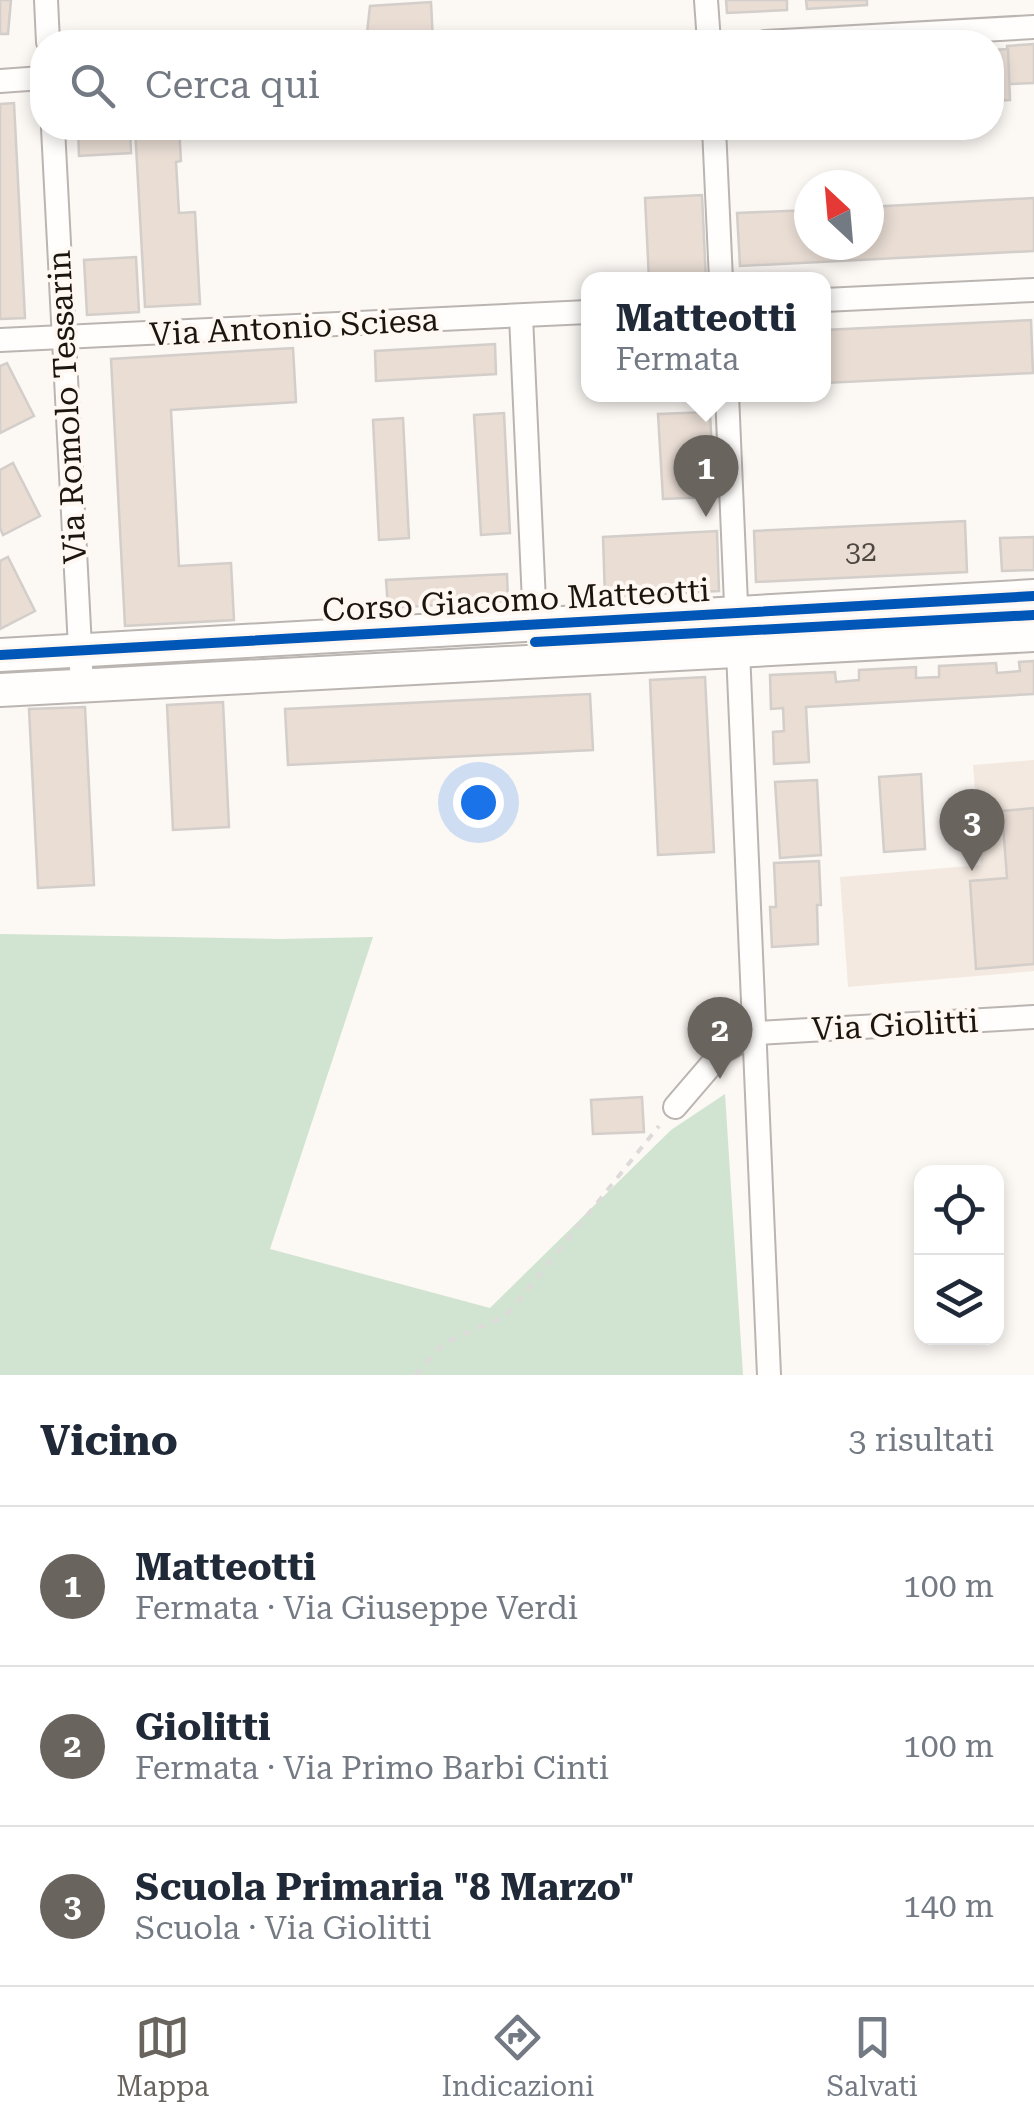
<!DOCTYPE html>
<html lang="it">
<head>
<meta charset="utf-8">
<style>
  :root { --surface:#fff; --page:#f2f2f3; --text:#1f2937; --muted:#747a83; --line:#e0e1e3; --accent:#6a645f }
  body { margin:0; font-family:"Roboto Serif",serif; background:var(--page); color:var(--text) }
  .controls { position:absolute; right:30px; bottom:30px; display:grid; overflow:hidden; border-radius:20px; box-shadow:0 5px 15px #0003 }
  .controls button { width:90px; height:90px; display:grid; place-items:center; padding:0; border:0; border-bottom:2px solid var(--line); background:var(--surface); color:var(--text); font:50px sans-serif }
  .compass { position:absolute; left:794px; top:170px; width:90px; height:90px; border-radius:50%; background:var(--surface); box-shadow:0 5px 15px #0003; rotate:334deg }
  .you { position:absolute; left:478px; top:802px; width:35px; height:35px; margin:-25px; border:8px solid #fff; border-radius:50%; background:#1a73e8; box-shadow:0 0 0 15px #1a73e833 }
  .badge { display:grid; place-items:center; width:65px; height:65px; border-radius:50%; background:var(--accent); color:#fff; font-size:32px; font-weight:700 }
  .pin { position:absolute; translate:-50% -82px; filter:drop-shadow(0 2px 5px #0008) }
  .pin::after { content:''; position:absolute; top:52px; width:35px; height:30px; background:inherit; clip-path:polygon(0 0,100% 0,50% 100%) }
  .popup { position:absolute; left:581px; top:272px; width:250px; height:130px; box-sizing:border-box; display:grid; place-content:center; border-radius:20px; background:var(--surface); filter:drop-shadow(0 2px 8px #0005); font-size:32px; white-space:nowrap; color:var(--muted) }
  .popup b { font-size:38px; color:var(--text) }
  .popup::after { content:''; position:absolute; left:50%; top:100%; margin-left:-20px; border:20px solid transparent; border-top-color:var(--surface) }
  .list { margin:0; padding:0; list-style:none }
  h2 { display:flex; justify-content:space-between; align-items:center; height:130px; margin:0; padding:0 40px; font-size:42px }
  h2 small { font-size:32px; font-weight:400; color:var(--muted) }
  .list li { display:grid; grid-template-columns:65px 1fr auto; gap:30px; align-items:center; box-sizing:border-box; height:160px; padding:0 40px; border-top:2px solid var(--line) }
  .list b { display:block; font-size:38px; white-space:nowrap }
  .list p { margin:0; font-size:32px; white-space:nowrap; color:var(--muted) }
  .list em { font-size:32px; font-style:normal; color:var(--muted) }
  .icon { flex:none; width:55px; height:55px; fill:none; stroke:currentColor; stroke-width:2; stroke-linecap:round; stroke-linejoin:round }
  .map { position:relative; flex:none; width:1034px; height:1375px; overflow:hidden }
  .search { position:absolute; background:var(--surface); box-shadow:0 5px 15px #0003; left:30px; right:30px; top:30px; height:110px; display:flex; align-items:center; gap:25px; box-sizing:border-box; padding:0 35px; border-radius:40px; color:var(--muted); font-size:38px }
  .sheet { height:610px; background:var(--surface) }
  nav { display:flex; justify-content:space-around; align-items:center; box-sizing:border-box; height:140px; border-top:2px solid var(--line); background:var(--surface); font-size:28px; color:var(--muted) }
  nav a { display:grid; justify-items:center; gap:5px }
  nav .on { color:var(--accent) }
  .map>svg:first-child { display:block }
</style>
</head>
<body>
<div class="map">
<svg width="1034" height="1375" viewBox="0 0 1034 1375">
  <rect width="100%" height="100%" fill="#fcf8f4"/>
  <!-- built -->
  <polygon fill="#f3e9e0" points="1034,760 1034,971 848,987 840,877 981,865 973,765"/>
  <!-- green -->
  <polygon fill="#d1e3d1" points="0,934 280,939 373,937 270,1249 490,1308 671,1130 725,1094 743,1375 0,1375"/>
  <!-- building -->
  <g fill="#e9ddd4" stroke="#d3ceca" stroke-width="2.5">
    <polygon points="0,0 11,0 8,34 0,34"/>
    <polygon points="726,0 787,0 787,10 727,13"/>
    <polygon points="806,0 867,0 867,5 807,9"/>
    <polygon points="431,2 433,42 366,42 370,6"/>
    <polygon points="1034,44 1034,83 1009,84 1007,46"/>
    <polygon points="1008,49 1010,100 992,101 992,50"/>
    <polygon points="14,103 25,318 0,319 0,104"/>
    <polygon points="78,128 130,128 131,153 79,156"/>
    <polygon points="135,128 179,128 181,161 176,162 179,213 195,212 200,304 145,307"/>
    <polygon points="702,195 706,280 649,280 645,198"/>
    <polygon points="1034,198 1034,251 740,266 737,213 809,210 809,245 869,245 869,207"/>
    <polygon points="136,257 139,312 87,315 84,260"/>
    <polygon points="1031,320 1033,373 824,383 824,330"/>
    <polygon points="495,344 496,374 376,381 375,351"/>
    <polygon points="293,348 296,402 171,410 179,566 231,563 234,620 125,626 111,359"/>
    <polygon points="7,363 34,416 0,433 0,366"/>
    <polygon points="710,412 714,497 663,499 658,414"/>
    <polygon points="504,413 510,533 481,535 474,415"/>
    <polygon points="403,418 409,538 379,540 373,420"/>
    <polygon points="13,463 40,516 3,535 0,528 0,470"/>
    <polygon points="965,521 967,572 756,582 754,531"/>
    <polygon points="717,531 719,591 605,597 603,537"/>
    <polygon points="1034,537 1034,570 1002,571 1000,538"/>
    <polygon points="8,557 35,611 0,629 0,561"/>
    <polygon points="507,574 508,601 388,608 386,580"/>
    <polygon points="1034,661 1034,694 806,707 809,762 774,764 773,732 784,731 783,708 771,709 770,675 835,672 836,682 859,680 859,670 916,667 916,678 939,677 939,666 996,663 997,673 1020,671 1019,662"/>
    <polygon points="705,677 714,852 658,855 650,680"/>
    <polygon points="590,694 593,750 288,765 285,709"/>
    <polygon points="223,702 229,827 173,830 167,705"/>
    <polygon points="85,707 94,885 38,888 29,709"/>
    <polygon points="921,774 925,849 884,852 879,777"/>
    <polygon points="817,780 821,855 780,858 775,782"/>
    <polygon points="1034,808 1034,964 976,969 970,881 1007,878 1002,811"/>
    <polygon points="819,861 821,905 817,905 818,944 772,947 770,907 776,907 774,863"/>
    <polygon points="642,1097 644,1132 593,1134 591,1100"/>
  </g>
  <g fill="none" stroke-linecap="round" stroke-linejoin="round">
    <!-- street casing -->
    <g stroke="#bbb5b1" stroke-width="26">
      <g id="street">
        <polyline points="46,0 48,42"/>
        <polyline points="706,0 709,42"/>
        <polyline points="765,42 1034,27"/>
        <polyline points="0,81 42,78"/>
        <polyline points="53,128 82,686"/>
        <polyline points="714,128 721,280"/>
        <polyline points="824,300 1034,290"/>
        <polyline points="521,316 535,624"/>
        <polyline points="0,340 588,312"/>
        <polyline points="727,394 769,1375"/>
        <polyline points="675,1107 723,1051 756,1033 1034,1017"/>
      </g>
    </g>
    <!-- secondary casing -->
    <g stroke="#bbb5b1" stroke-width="36">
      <g id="secondary">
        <polyline points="0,655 1034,596"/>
        <polyline points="0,690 1034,635"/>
      </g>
    </g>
    <!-- path -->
    <polyline stroke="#dddbda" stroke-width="4" stroke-dasharray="8 8" stroke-linecap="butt" points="415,1375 444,1343 506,1316 659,1126"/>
    <!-- street -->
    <use href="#street" stroke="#fffefd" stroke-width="22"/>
    <!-- secondary -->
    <use href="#secondary" stroke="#fffefd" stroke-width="32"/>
    <!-- cycleway casing -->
    <g stroke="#fff7f1" stroke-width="16">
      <g id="cycleway">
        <polyline points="535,642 1034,615"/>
        <polyline points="0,655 1034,596"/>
      </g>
    </g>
    <!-- cycleway -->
    <use href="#cycleway" stroke="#0057b8" stroke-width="10"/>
  </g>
  <g text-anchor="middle" stroke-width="8" stroke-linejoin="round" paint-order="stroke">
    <!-- number labels -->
    <g font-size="28" fill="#4e4740">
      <text x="861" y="561">32</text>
    </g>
    <!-- street labels -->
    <g font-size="32" fill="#1b150f" stroke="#fff7f1">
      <text transform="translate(294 327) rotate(-3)" y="11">Via Antonio Sciesa</text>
      <text transform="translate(67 407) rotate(-93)" y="11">Via Romolo Tessarin</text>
      <text transform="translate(516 600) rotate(-3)" y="11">Corso Giacomo Matteotti</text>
      <text transform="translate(895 1025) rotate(-3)" y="11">Via Giolitti</text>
    </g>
  </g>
</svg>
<div class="controls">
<button><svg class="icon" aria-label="locate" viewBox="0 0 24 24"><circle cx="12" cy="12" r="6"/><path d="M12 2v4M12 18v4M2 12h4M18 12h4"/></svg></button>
<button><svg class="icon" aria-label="layers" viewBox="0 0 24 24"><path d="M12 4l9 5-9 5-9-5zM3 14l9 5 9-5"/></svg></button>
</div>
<svg class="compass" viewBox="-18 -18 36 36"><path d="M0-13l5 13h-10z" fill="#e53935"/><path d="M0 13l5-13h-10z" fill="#747a83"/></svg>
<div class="you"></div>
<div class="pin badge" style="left:706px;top:517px">1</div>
<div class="popup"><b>Matteotti</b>Fermata</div>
<div class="pin badge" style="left:720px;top:1079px">2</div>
<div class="pin badge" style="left:972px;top:871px">3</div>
<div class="search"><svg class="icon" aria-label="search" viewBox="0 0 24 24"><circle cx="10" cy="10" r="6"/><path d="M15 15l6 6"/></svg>Cerca qui</div>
</div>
<section class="sheet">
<h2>Vicino<small>3 risultati</small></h2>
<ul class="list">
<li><span class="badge">1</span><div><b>Matteotti</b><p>Fermata · Via Giuseppe Verdi</p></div><em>100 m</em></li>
<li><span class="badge">2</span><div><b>Giolitti</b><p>Fermata · Via Primo Barbi Cinti</p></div><em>100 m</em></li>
<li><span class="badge">3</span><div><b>Scuola Primaria &quot;8 Marzo&quot;</b><p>Scuola · Via Giolitti</p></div><em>140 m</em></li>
</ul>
</section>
<nav>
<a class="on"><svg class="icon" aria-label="map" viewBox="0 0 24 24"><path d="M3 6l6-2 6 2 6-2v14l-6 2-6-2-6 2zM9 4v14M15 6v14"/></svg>Mappa</a>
<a><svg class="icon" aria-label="directions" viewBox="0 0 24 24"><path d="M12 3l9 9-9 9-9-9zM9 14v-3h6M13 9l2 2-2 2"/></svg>Indicazioni</a>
<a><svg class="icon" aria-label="saved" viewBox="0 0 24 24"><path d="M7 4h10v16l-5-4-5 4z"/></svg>Salvati</a>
</nav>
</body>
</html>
